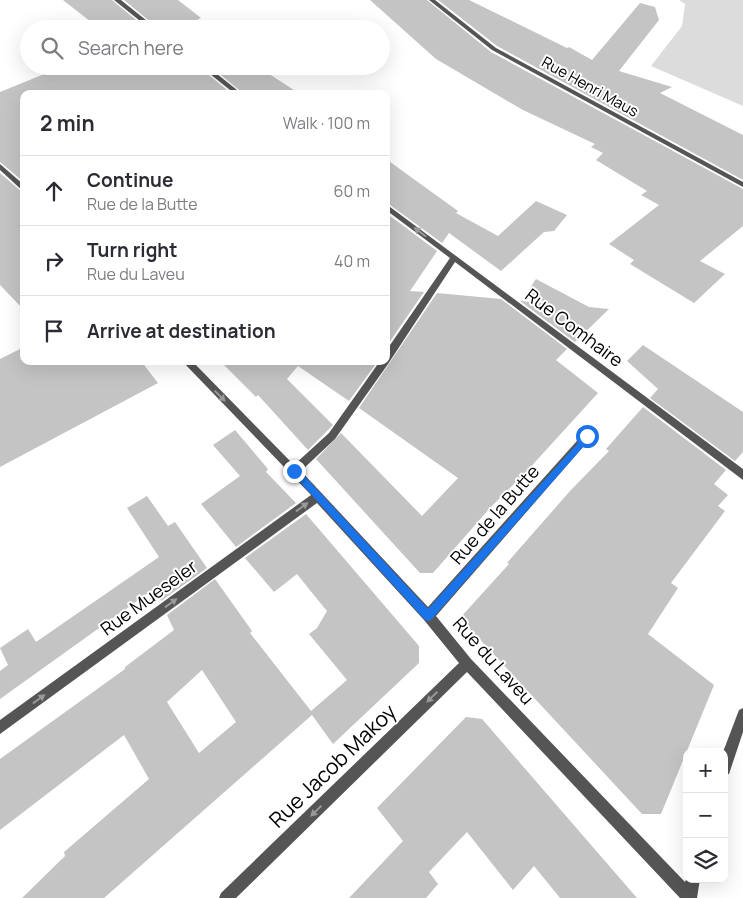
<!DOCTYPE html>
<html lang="en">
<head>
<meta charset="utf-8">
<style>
  :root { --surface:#fff; --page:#f2f2f3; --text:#2b2b33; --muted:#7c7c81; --line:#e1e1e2 }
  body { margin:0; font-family:Manrope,sans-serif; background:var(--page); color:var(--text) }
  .controls { position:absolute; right:15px; bottom:15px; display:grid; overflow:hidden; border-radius:10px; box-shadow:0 5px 20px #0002 }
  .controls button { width:45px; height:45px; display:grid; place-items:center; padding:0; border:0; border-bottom:1px solid var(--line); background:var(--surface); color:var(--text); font:25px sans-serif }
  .stop { position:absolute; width:15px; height:15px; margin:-11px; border:4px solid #1a73e8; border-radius:50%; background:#fff }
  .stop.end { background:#1a73e8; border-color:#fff; box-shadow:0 1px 5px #0008 }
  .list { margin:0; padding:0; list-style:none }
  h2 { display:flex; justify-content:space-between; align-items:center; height:65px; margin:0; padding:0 20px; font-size:21px }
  h2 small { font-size:16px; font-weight:400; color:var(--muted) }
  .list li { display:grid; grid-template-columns:32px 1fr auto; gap:15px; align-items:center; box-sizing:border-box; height:70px; padding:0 20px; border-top:1px solid var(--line) }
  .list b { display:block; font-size:19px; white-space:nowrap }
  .list p { margin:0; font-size:16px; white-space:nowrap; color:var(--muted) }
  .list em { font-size:16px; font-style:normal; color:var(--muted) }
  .icon { flex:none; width:28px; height:28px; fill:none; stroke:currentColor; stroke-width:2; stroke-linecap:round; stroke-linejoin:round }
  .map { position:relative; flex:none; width:743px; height:898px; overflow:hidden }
  .search { position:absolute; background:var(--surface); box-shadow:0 5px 20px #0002; left:20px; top:20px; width:370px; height:55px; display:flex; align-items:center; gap:12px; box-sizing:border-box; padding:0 18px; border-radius:28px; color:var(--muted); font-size:19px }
  .panel { position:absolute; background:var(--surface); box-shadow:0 5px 20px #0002; left:20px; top:90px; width:370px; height:275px; border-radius:10px }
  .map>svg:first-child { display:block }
</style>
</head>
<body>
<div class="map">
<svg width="743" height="898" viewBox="0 0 743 898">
  <rect width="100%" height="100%" fill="#fff"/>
  <!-- green -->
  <polygon fill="#dcdcdc" points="679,0 743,0 743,106 651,66 682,26 685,4"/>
  <!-- building -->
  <g fill="#c4c4c4" fill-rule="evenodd">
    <polygon points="63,0 112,0 147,29 100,29"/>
    <polygon points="124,0 178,0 201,18 197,20 208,29 159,29"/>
    <polygon points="370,0 427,0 491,52 743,189 743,226 700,261 725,274 694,303 630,264 634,260 609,244 659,205 641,195 647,191 596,160 603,153 591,147 595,144 523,110 436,59"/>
    <polygon points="438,0 469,0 567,48 569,47 592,60 640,3 655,7 659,20 619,71 672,87 660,93 743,135 743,180 497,46"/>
    <polygon points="64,66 198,66 232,94 24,94 24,182 0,162 0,92"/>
    <polygon points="210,66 257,66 300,94 244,94"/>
    <polygon points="386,159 458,211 456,213 498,236 536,201 567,215 554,231 544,232 501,271 449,233 442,243 386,202"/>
    <polygon points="0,173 24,194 24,310 0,285"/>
    <polygon points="386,213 437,251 410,291 424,292 386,347"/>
    <polygon points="536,279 589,307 609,309 575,342 520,301 545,303 528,291"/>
    <polygon points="437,293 501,299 567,349 556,360 598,393 526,472 490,508 433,573 420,573 316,459 341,433 422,516 458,478 359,408"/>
    <polygon points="643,345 743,412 743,452 735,461 650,398 658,389 627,361"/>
    <polygon points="24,347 24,361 141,361 158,383 0,467 0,359"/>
    <polygon points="220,361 378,361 349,401 298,366 287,379 333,425 308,450 258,395 256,397"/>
    <polygon points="643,407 726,470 714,484 728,495 718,506 725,511 671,583 678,588 648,634 714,685 661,814 642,814 460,618 509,564 507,563 570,491 609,451 606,449"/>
    <polygon points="235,430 268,469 266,472 296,503 236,547 201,504 240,476 213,445"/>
    <polygon points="147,496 168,526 175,522 207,568 161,601 155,588 0,699 0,671 8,665 0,648 28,629 36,642 159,557 127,508"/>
    <path d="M 306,514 L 419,646 L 419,663 L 333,744 L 312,715 L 104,898 L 22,898 L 65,856 L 64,852 L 149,779 L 124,735 L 0,830 L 0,759 L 125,669 L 125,667 L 174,630 L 167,615 L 215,579 L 252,631 L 250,633 L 311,711 L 347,680 L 309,634 L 317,628 L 327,611 L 313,594 L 297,574 L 274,592 L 245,558 ZM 202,670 L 236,722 L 199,753 L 167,702 Z"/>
    <polygon points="466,717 482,719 637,898 560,898 534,866 513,890 467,832 429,872 438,884 426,898 349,898 403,841 377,808"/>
  </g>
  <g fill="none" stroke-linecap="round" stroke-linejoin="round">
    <!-- minor -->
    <g fill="#555" fill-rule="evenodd">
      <polygon points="114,0 121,0 157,29 150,29"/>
      <polygon points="429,0 435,0 496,48 743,182 743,187 492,50"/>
      <polygon points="200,66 207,66 242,94 235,94"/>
      <polygon points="0,164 24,185 24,192 0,170"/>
      <polygon points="386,204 743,469 743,480 455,262 388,364 335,439 301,471 428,607 584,433 590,433 592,436 590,439 436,616 471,659 685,882 687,877 687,879 700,879 697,898 680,898 467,672 236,898 219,898 221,893 459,663 424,620 317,503 0,734 0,720 311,495 182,361 192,361 294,465 329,433 380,361 386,361 386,351 450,258 386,210"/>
      <polygon points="743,708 743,732 729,774 724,775 723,752 739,710"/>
    </g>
  </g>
  <!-- one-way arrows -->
  <defs><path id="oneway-solid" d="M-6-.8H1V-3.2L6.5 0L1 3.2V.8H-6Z" transform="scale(1.25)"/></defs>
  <g fill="#999">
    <use href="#oneway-solid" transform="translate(420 232) rotate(-143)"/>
    <use href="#oneway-solid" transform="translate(220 396) rotate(45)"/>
    <use href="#oneway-solid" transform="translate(302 507) rotate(-36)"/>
    <use href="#oneway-solid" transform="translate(171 603) rotate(-36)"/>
    <use href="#oneway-solid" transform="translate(432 697) rotate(136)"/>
    <use href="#oneway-solid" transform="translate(39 699) rotate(-36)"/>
    <use href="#oneway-solid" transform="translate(316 811) rotate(136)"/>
  </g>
  <!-- route -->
  <polygon fill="#1a73e8" points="587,433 591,436 590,439 431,620 428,621 425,620 290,471 291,468 297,468 428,609"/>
  <g text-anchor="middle" stroke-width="4" stroke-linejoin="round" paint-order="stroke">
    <!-- far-street labels -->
    <g font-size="15" fill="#000" stroke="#fff">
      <text transform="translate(590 87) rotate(29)" y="5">Rue Henri Maus</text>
    </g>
    <!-- street labels -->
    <g font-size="18" fill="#000" stroke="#fff">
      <text transform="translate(574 328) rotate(37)" y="6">Rue Comhaire</text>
      <text transform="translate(495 515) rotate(-49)" y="6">Rue de la Butte</text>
      <text transform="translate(149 598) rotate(-36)" y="6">Rue Mueseler</text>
      <text transform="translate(493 661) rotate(48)" y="6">Rue du Laveu</text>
    </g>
    <!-- near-street labels -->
    <g font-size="21" fill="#000" stroke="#fff">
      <text transform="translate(333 766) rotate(-44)" y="7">Rue Jacob Makoy</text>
    </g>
  </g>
</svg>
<div class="controls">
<button>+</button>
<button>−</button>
<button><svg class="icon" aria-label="layers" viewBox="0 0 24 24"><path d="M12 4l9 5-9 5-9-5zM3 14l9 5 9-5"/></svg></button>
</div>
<div class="stop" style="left:587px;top:436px"></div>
<div class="stop end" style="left:294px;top:471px"></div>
<div class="search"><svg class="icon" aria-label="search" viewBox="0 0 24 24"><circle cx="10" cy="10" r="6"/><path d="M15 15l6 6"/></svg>Search here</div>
<section class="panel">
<h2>2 min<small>Walk · 100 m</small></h2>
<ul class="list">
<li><svg class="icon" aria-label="ahead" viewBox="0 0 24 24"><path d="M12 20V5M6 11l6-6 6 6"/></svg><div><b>Continue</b><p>Rue de la Butte</p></div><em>60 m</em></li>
<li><svg class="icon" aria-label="right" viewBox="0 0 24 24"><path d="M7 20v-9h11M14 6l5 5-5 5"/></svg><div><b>Turn right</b><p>Rue du Laveu</p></div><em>40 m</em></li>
<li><svg class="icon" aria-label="arrive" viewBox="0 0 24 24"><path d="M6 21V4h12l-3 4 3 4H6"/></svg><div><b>Arrive at destination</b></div></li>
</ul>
</section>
</div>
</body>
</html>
